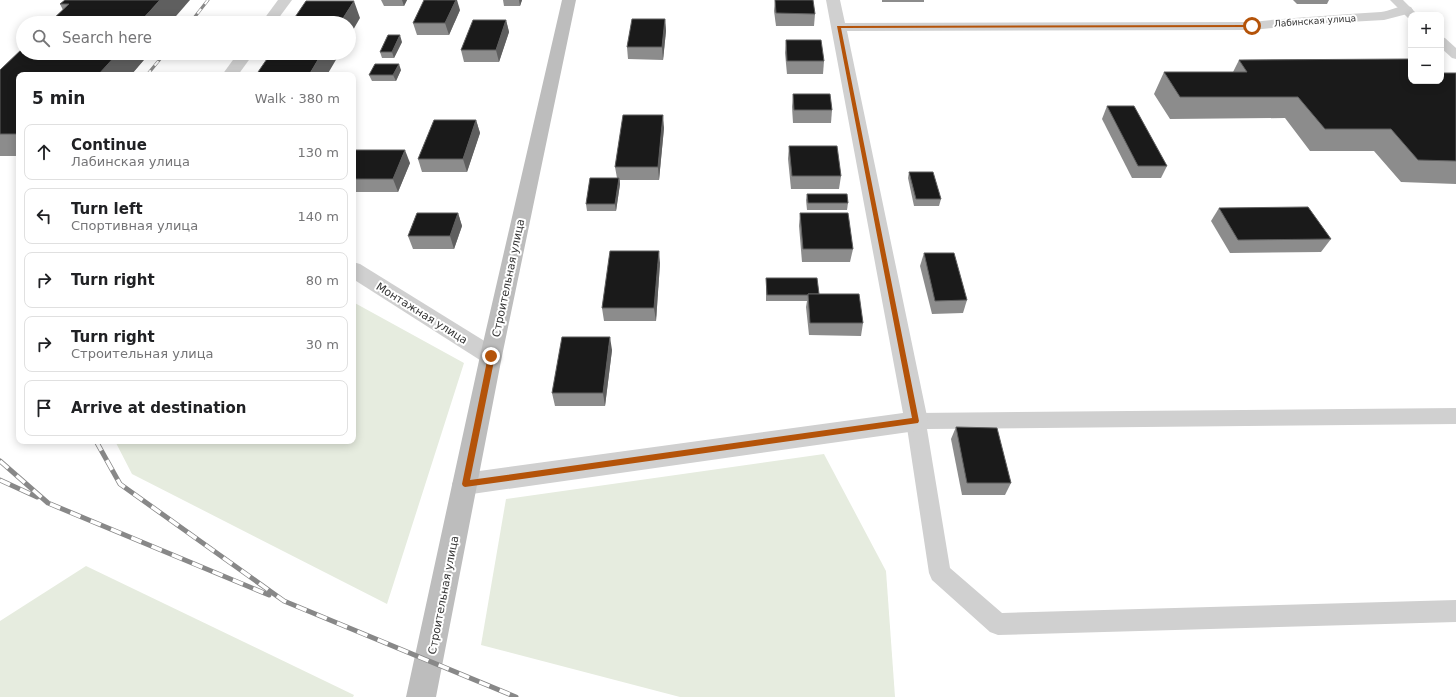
<!DOCTYPE html>
<html lang="en">
<head>
<meta charset="utf-8">
<style>
  :root { --surface:#fff; --page:#f6f6f6; --text:#202124; --muted:#757577; --line:#e0e0e0 }
  body { margin:0; font-family:"DejaVu Sans",sans-serif; background:var(--page); color:var(--text) }
  .controls { position:absolute; right:12px; top:12px; display:grid; overflow:hidden; border-radius:8px; box-shadow:0 2px 10px #0003 }
  .controls button { width:36px; height:36px; display:grid; place-items:center; padding:0; border:0; border-bottom:1px solid var(--line); background:var(--surface); color:var(--text); font:20px sans-serif }
  .stop { position:absolute; width:12px; height:12px; margin:-9px; border:3px solid #b45309; border-radius:50%; background:#fff }
  .stop.end { background:#b45309; border-color:#fff; box-shadow:0 1px 4px #0008 }
  .list { margin:0; padding:0; list-style:none }
  h2 { display:flex; justify-content:space-between; align-items:center; height:52px; margin:0; padding:0 16px; font-size:17px }
  h2 small { font-size:13px; font-weight:400; color:var(--muted) }
  .list li { display:grid; grid-template-columns:26px 1fr auto; gap:12px; align-items:center; box-sizing:border-box; height:56px; margin:0 8px 8px; padding:0 8px; border:1px solid var(--line); border-radius:8px }
  .list b { display:block; font-size:15px; white-space:nowrap }
  .list p { margin:0; font-size:13px; white-space:nowrap; color:var(--muted) }
  .list em { font-size:13px; font-style:normal; color:var(--muted) }
  .icon { flex:none; width:22px; height:22px; fill:none; stroke:currentColor; stroke-width:2; stroke-linecap:round; stroke-linejoin:round }
  .map { position:relative; flex:none; width:1456px; height:697px; overflow:hidden }
  .search { position:absolute; background:var(--surface); box-shadow:0 2px 10px #0003; left:16px; top:16px; width:340px; height:44px; display:flex; align-items:center; gap:10px; box-sizing:border-box; padding:0 14px; border-radius:22px; color:var(--muted); font-size:15px }
  .panel { position:absolute; background:var(--surface); box-shadow:0 2px 10px #0003; left:16px; top:72px; width:340px; height:372px; border-radius:8px }
  .map>svg:first-child { display:block }
</style>
</head>
<body>
<div class="map">
<svg width="1456" height="697" viewBox="0 0 1456 697">
  <rect width="100%" height="100%" fill="#fff"/>
  <!-- green -->
  <g fill="#e6ecdf">
    <polygon points="353,302 464,363 387,604 132,474 115,441 353,441"/>
    <polygon points="824,454 886,571 895,697 680,697 481,645 506,499"/>
    <polygon points="86,566 354,695 353,697 0,697 0,621"/>
  </g>
  <g fill="none" stroke-linecap="round" stroke-linejoin="round">
    <!-- lane -->
    <g fill="#d0d0d0" fill-rule="evenodd">
      <polygon points="1390,0 1403,0 1418,15 1411,15 1411,18 1408,18"/>
      <polygon points="1441,37 1445,38 1456,48 1456,59 1452,58 1441,48"/>
      <polygon points="1456,408 1456,424 927,429 950,568 1002,613 1456,600 1456,622 998,635 990,632 932,580 929,573 906,421 909,415 916,413"/>
    </g>
    <!-- street -->
    <g fill="#d0d0d0" fill-rule="evenodd">
      <polygon points="278,0 292,0 275,23 261,23"/>
      <path d="M 826,0 L 840,0 L 845,23 L 1252,22 C 1295,17 1338,15 1381,12 C 1391,11 1401,4 1411,7 L 1413,10 L 1411,13 L 1384,20 L 1313,24 L 1252,30 L 847,31 L 928,421 L 924,428 L 916,431 L 465,495 L 456,492 L 452,484 L 456,476 L 465,473 L 903,413 Z"/>
      <polygon points="238,53 254,53 238,75 222,75"/>
      <polygon points="353,262 360,264 499,350 502,356 499,362 491,365 483,362 353,279"/>
    </g>
    <!-- secondary -->
    <polygon fill="#bdbdbd" fill-rule="evenodd" points="562,0 576,0 502,356 436,697 406,697 480,356"/>
    <!-- rail-far1 casing -->
    <g stroke="#888" stroke-width="3">
      <g id="rail-far1">
        <polyline points="190,23 208,0"/>
        <polyline points="147,75 165,53"/>
      </g>
    </g>
    <!-- rail casing -->
    <g stroke="#888" stroke-width="5">
      <g id="rail">
        <polyline points="96,441 120,484 284,601 516,697"/>
        <polyline points="0,461 48,503 269,595"/>
        <polyline points="0,480 37,497"/>
      </g>
    </g>
    <!-- rail-far1 -->
    <use href="#rail-far1" stroke="#fff" stroke-width="2" stroke-dasharray="6" stroke-linecap="butt"/>
    <!-- rail -->
    <use href="#rail" stroke="#fff" stroke-width="3.5" stroke-dasharray="11" stroke-linecap="butt"/>
  </g>
  <!-- wall -->
  <g fill="#8c8c8c">
    <polygon points="65,0 170,23 50,23 50,22 63,10 60,4"/>
    <polygon points="381,0 407,0 404,6 384,6"/>
    <polygon points="503,0 522,0 520,6 504,6"/>
    <polygon points="775,0 815,14 814,26 776,26 774,11"/>
    <rect x="882" y="0" width="42" height="2"/>
    <polygon points="1293,0 1329,0 1327,4 1297,4"/>
    <polygon points="460,10 449,35 417,35 413,23"/>
    <polygon points="665,19 666,31 663,60 628,59 627,47"/>
    <polygon points="506,20 509,32 499,62 464,62 461,50"/>
    <polygon points="786,40 824,61 823,74 787,74 785,53"/>
    <polygon points="402,42 394,58 382,58 380,52"/>
    <polygon points="149,54 131,75 19,75 19,156 0,156 0,70"/>
    <polygon points="1239,60 1411,81 1456,73 1456,184 1401,182 1374,151 1310,151 1285,118 1170,119 1154,94 1164,72 1233,72"/>
    <polygon points="401,70 396,81 372,81 369,75"/>
    <polygon points="793,94 832,110 831,123 793,123 792,107"/>
    <polygon points="1107,106 1167,166 1161,178 1132,178 1102,119"/>
    <polygon points="476,120 480,133 467,172 422,172 418,159"/>
    <polygon points="664,128 659,180 620,180 620,184 616,211 587,211 586,204 617,178 615,167"/>
    <polygon points="789,146 841,176 839,189 791,189 788,159"/>
    <polygon points="353,150 410,163 398,192 353,192"/>
    <polygon points="909,172 941,199 939,206 914,206 908,178"/>
    <polygon points="807,194 848,203 847,210 807,210 806,200"/>
    <polygon points="1219,208 1331,239 1321,252 1230,253 1211,221"/>
    <polygon points="458,213 462,226 454,249 413,249 408,236"/>
    <polygon points="800,213 853,249 850,262 802,262 799,226"/>
    <polygon points="924,253 967,300 963,313 932,314 920,266"/>
    <polygon points="660,263 656,321 604,321 602,308"/>
    <polygon points="766,278 819,294 863,323 861,336 809,335 806,307 807,301 766,301"/>
    <polygon points="612,350 605,406 555,406 552,393"/>
    <polygon points="956,427 1011,483 1005,495 962,495 951,439"/>
  </g>
  <!-- shaded-wall -->
  <g fill="#5f5f5f">
    <polygon points="160,0 190,0 170,23 140,23 140,22"/>
    <polygon points="402,0 407,0 404,6"/>
    <polygon points="456,0 457,0 460,10 449,35 445,23"/>
    <polygon points="519,0 522,0 520,6"/>
    <polygon points="354,1 360,18 349,37 349,23 340,23"/>
    <polygon points="665,19 666,31 663,60 662,47"/>
    <polygon points="506,20 509,32 499,62 496,50"/>
    <polygon points="400,35 402,42 394,58 392,52"/>
    <polygon points="117,53 148,53 149,54 131,75 98,75"/>
    <polygon points="322,53 340,53 327,75 309,75"/>
    <polygon points="399,64 401,70 396,81 393,75"/>
    <polygon points="663,115 664,128 659,180 658,167"/>
    <polygon points="476,120 480,133 467,172 463,159"/>
    <polygon points="353,135 356,142 353,149"/>
    <polygon points="405,150 410,163 398,192 393,179"/>
    <polygon points="619,178 620,184 616,211 615,204"/>
    <polygon points="458,213 462,226 454,249 450,236"/>
    <polygon points="659,251 660,263 656,321 654,308"/>
    <polygon points="610,337 612,350 605,406 603,393"/>
  </g>
  <!-- building -->
  <g fill="#1a1a1a" stroke="#5f5f5f">
    <polygon points="65,0 160,0 140,22 114,22 114,23 50,22 69,4 60,4"/>
    <polygon points="424,0 456,0 445,23 413,23"/>
    <polygon points="775,0 813,0 815,14 776,13"/>
    <polygon points="306,1 354,1 340,23 291,23"/>
    <polygon points="632,19 665,19 662,47 627,47"/>
    <polygon points="473,20 506,20 496,50 461,50"/>
    <polygon points="388,35 400,35 392,52 380,52"/>
    <polygon points="786,40 821,40 824,61 787,61"/>
    <polygon points="23,48 23,53 118,53 98,75 19,75 19,134 0,134 0,70"/>
    <polygon points="271,53 322,53 309,75 256,75"/>
    <polygon points="1411,59 1411,81 1441,81 1441,73 1456,73 1456,161 1418,160 1391,129 1325,129 1298,97 1180,97 1164,72 1247,72 1239,60"/>
    <polygon points="375,64 399,64 393,75 369,75"/>
    <polygon points="793,94 830,94 832,110 794,110"/>
    <polygon points="1107,106 1134,106 1167,166 1138,166"/>
    <polygon points="623,115 663,115 658,167 615,167"/>
    <polygon points="434,120 476,120 463,159 418,159"/>
    <polygon points="789,146 837,146 841,176 792,176"/>
    <polygon points="353,150 405,150 393,179 353,179"/>
    <polygon points="909,172 933,172 941,199 916,199"/>
    <polygon points="590,178 619,178 615,204 586,204"/>
    <polygon points="807,194 847,194 848,203 808,203"/>
    <polygon points="1308,207 1331,239 1238,240 1219,208"/>
    <polygon points="417,213 458,213 450,236 408,236"/>
    <polygon points="800,213 848,213 853,249 803,249"/>
    <polygon points="610,251 659,251 654,308 602,308"/>
    <polygon points="924,253 954,253 967,300 935,301"/>
    <polygon points="766,278 817,278 819,294 808,294 808,295 767,295"/>
    <polygon points="808,294 859,294 863,323 810,323"/>
    <polygon points="562,337 610,337 603,393 552,393"/>
    <polygon points="956,427 997,428 1011,483 967,483"/>
  </g>
  <!-- route -->
  <polygon fill="#b45309" points="1252,25 1254,27 841,28 919,421 918,423 465,487 463,486 462,484 488,356 491,354 495,356 470,480 912,418 837,26"/>
  <g text-anchor="middle" stroke-width="4" stroke-linejoin="round" paint-order="stroke">
    <!-- far-street labels -->
    <g font-size="9" fill="#333" stroke="#fff">
      <text transform="translate(1315 21) rotate(-4)" y="3">Лабинская улица</text>
    </g>
    <!-- street labels -->
    <g font-size="11" fill="#333" stroke="#fff">
      <text transform="translate(508 278) rotate(-78)" y="4">Строительная улица</text>
      <text transform="translate(422 313) rotate(32)" y="4">Монтажная улица</text>
      <text transform="translate(443 595) rotate(-79)" y="4">Строительная улица</text>
    </g>
  </g>
</svg>
<div class="controls">
<button>+</button>
<button>−</button>
</div>
<div class="stop" style="left:1252px;top:26px"></div>
<div class="stop end" style="left:491px;top:356px"></div>
<div class="search"><svg class="icon" aria-label="search" viewBox="0 0 24 24"><circle cx="10" cy="10" r="6"/><path d="M15 15l6 6"/></svg>Search here</div>
<section class="panel">
<h2>5 min<small>Walk · 380 m</small></h2>
<ul class="list">
<li><svg class="icon" aria-label="ahead" viewBox="0 0 24 24"><path d="M12 20V5M6 11l6-6 6 6"/></svg><div><b>Continue</b><p>Лабинская улица</p></div><em>130 m</em></li>
<li><svg class="icon" aria-label="left" viewBox="0 0 24 24"><path d="M17 20v-9H6M10 6l-5 5 5 5"/></svg><div><b>Turn left</b><p>Спортивная улица</p></div><em>140 m</em></li>
<li><svg class="icon" aria-label="right" viewBox="0 0 24 24"><path d="M7 20v-9h11M14 6l5 5-5 5"/></svg><div><b>Turn right</b></div><em>80 m</em></li>
<li><svg class="icon" aria-label="right" viewBox="0 0 24 24"><path d="M7 20v-9h11M14 6l5 5-5 5"/></svg><div><b>Turn right</b><p>Строительная улица</p></div><em>30 m</em></li>
<li><svg class="icon" aria-label="arrive" viewBox="0 0 24 24"><path d="M6 21V4h12l-3 4 3 4H6"/></svg><div><b>Arrive at destination</b></div></li>
</ul>
</section>
</div>
</body>
</html>
